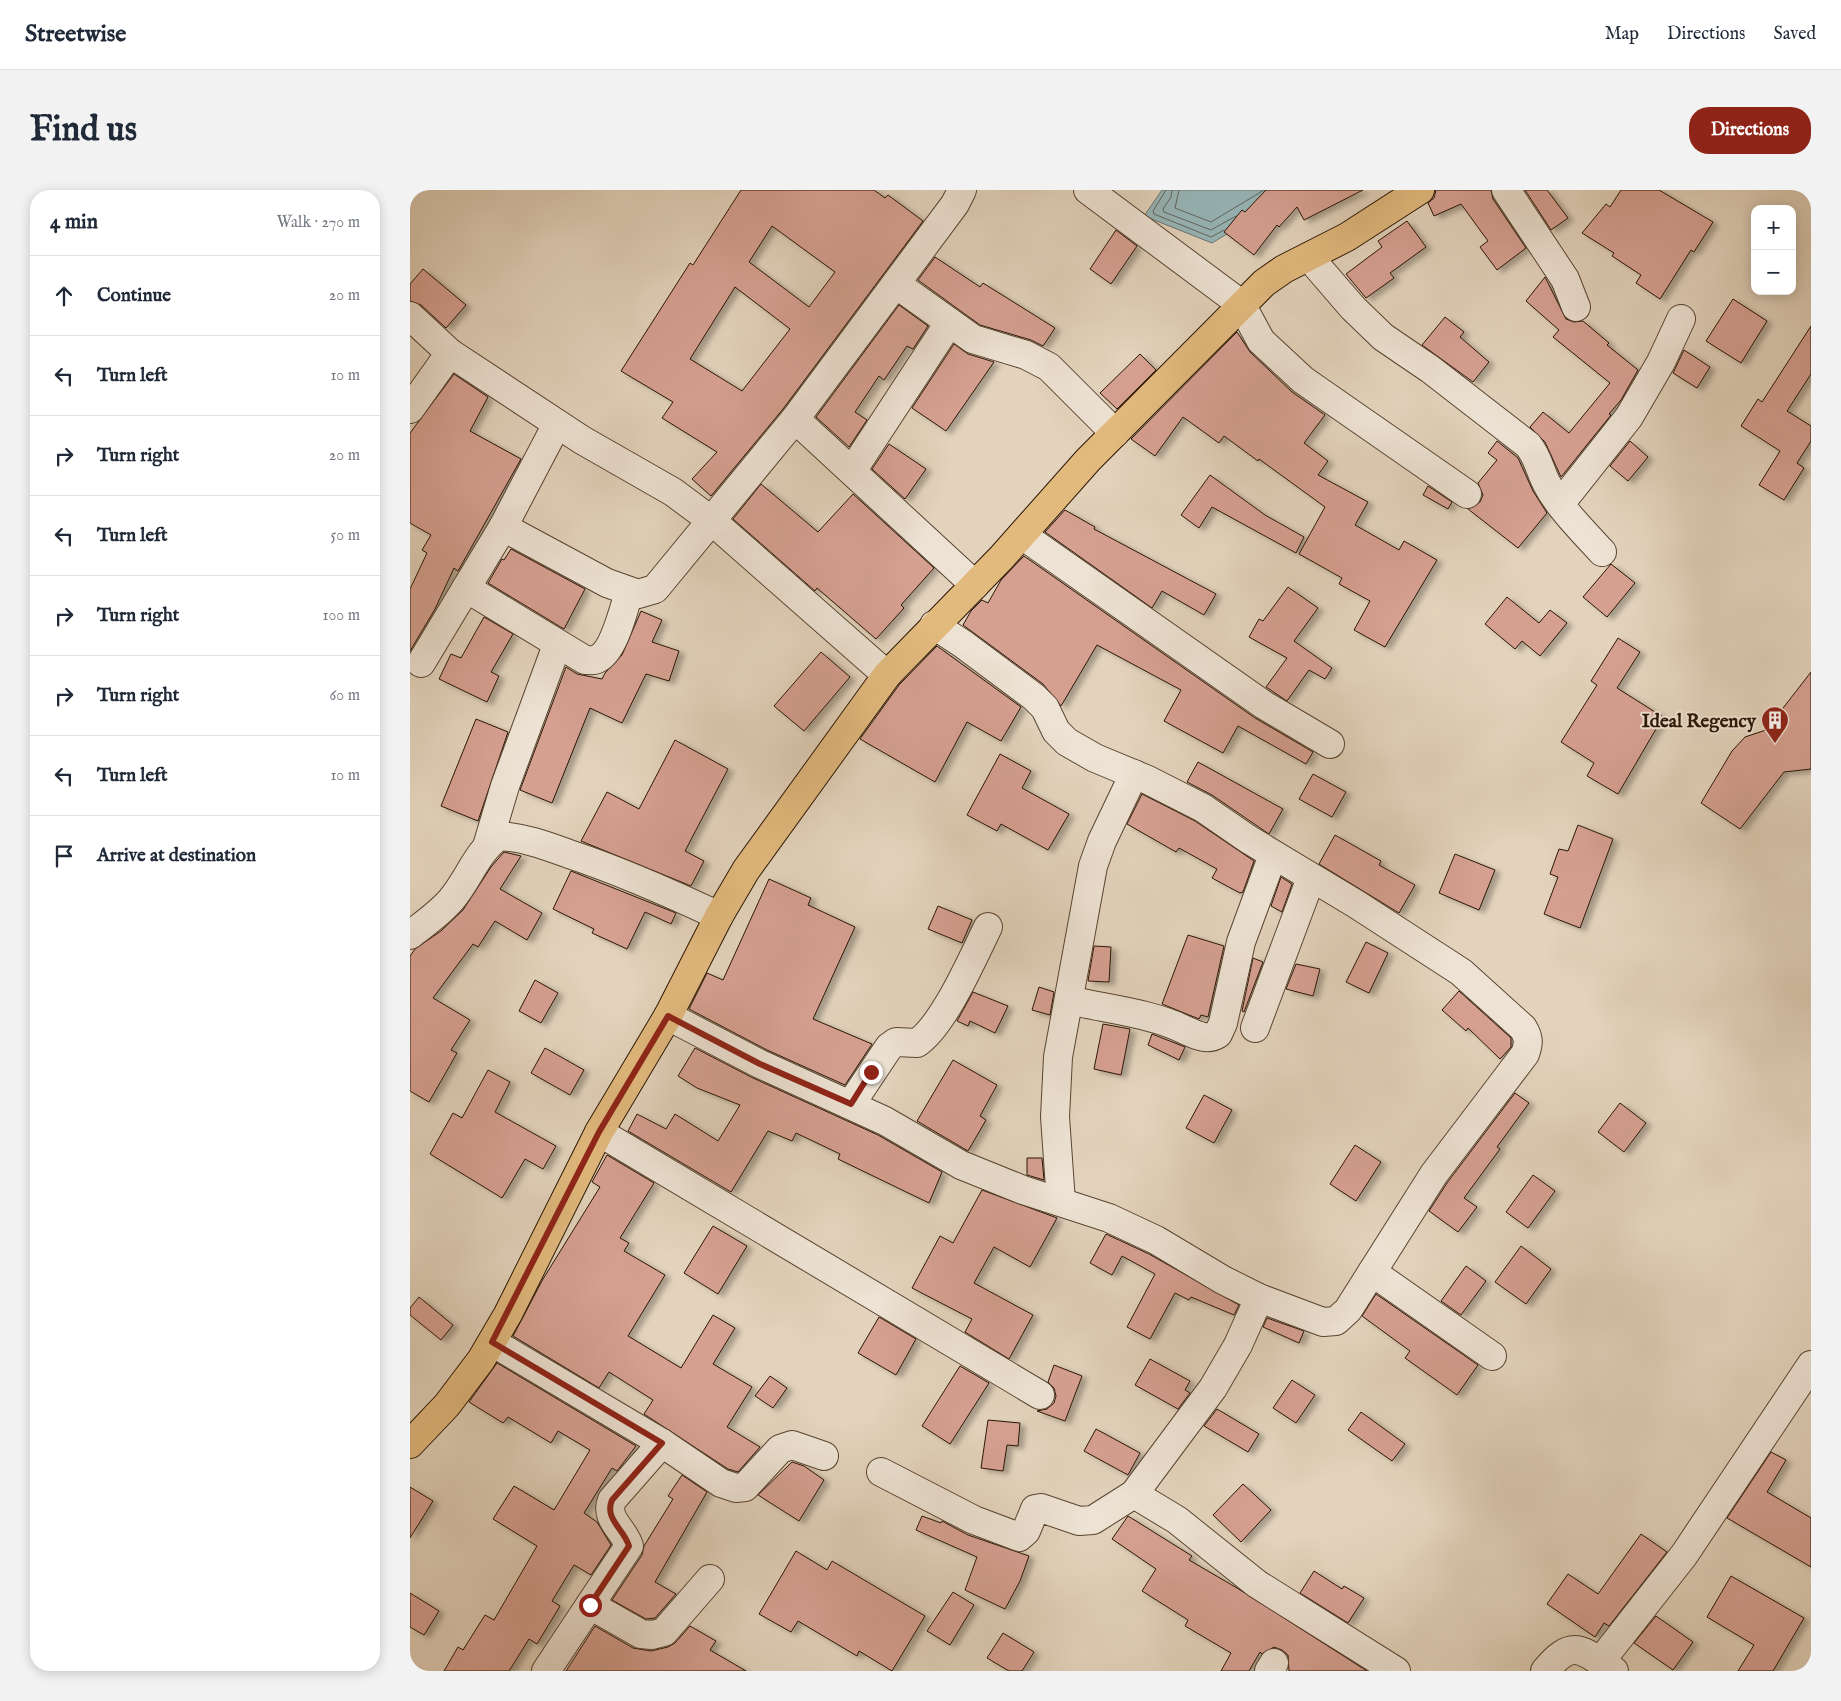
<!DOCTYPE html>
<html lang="en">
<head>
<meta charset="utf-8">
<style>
  :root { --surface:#fff; --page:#f2f2f3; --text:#1f2937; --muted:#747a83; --line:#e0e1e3; --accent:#8f2418 }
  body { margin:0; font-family:"IM FELL English",serif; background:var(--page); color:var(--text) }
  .controls { position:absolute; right:15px; top:15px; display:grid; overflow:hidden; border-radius:10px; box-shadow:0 2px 12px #0003 }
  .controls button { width:45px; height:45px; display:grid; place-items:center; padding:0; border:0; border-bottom:1px solid var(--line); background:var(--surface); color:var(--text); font:25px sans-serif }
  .stop { position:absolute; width:15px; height:15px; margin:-11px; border:4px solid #8f2418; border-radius:50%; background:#fff }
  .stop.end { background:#8f2418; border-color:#fff; box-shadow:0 1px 5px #0008 }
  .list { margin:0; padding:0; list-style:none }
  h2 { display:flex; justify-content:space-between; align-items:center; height:65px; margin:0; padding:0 20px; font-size:21px }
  h2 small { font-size:16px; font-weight:400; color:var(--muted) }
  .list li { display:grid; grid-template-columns:32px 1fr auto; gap:15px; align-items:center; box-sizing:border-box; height:80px; padding:0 20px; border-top:1px solid var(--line) }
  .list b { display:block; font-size:19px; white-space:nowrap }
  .list em { font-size:16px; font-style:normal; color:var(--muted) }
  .icon { flex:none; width:28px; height:28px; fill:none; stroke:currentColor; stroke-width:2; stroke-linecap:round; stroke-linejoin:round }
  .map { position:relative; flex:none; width:1401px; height:1481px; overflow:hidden; border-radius:20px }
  header { display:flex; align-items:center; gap:30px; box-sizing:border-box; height:70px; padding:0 25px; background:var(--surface); border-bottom:1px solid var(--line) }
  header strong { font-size:24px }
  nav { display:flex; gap:28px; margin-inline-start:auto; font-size:18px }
  .intro { display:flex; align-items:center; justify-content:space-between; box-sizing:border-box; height:120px; padding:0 30px }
  h1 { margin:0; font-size:35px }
  .button { padding:12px 22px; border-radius:20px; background:var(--accent); color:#fff; font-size:18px; font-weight:700 }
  main { display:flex; gap:30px; padding:0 30px }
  aside { flex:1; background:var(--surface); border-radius:20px; box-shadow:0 2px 12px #0003 }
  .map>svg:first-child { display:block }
</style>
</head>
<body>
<header>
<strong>Streetwise</strong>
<nav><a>Map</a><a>Directions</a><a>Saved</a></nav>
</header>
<div class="intro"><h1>Find us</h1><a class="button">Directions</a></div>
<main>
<aside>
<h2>4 min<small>Walk · 270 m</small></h2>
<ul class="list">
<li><svg class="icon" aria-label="ahead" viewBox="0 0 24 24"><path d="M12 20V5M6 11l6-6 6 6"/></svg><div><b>Continue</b></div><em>20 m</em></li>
<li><svg class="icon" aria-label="left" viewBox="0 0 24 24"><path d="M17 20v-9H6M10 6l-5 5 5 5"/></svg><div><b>Turn left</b></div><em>10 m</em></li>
<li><svg class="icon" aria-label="right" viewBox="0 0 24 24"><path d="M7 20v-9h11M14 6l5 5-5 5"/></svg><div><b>Turn right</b></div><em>20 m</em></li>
<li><svg class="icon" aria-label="left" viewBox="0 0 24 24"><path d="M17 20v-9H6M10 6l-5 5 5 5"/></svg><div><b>Turn left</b></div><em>50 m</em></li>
<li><svg class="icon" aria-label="right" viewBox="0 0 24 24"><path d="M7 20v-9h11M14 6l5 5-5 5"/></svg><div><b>Turn right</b></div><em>100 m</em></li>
<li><svg class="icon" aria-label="right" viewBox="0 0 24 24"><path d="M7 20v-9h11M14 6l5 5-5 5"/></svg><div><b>Turn right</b></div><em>60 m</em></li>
<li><svg class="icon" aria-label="left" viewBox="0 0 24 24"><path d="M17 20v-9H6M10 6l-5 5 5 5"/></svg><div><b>Turn left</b></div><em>10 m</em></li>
<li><svg class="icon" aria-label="arrive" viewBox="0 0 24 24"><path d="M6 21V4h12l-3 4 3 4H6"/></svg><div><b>Arrive at destination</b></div></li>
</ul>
</aside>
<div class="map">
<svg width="1401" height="1481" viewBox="0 0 1401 1481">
  <defs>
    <filter id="shadow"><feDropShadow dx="5.5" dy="3" stdDeviation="2.5" flood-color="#0004"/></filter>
  </defs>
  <rect width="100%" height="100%" fill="#e3d3bc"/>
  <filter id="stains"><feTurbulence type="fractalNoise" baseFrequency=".004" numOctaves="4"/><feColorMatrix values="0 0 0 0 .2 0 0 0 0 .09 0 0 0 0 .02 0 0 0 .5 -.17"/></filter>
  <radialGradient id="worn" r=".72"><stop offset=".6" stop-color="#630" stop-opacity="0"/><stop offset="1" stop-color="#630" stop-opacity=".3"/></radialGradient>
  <!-- water -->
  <polygon fill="#97b6b8" stroke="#6b7670" points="752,0 890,0 802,53 734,26"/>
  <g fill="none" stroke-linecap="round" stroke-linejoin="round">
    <!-- shore -->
    <g stroke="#60665e" stroke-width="1">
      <polyline points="756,0 743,21 744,24 801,47 814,40"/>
      <polyline points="762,0 761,7 753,19 754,22 801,40 826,26"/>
      <polyline points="769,0 765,18 801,32 854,0"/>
    </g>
  </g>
  <!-- building -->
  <g fill="#d6a091" stroke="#2a1503" fill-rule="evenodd" filter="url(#shadow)">
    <path d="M 331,0 L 464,0 L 475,8 L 478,5 L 513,31 L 373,219 L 301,306 L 282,289 L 307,262 L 252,228 L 263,212 L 211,181 L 280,73 L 283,75 ZM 362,36 L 425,82 L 399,117 L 339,72 ZM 325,97 L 380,139 L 332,201 L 280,169 Z"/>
    <polygon points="856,0 953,0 894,30 887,17 869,37 867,35 844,65 814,42 832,20 835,22"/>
    <polygon points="1026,0 1081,0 1083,9 1116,58 1087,80 1070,57 1078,51 1051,14 1024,26 1018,13 1024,8"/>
    <polygon points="1115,0 1137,0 1158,28 1141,40"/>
    <polygon points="1211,0 1249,0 1303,32 1284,62 1281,60 1250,109 1226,93 1231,85 1202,66 1204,63 1172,43 1196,14 1200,17"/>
    <polygon points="997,31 1016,57 980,83 984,88 956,108 936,84 972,57 968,51"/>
    <polygon points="706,40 727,56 701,94 680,79"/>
    <polygon points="525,67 570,97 573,93 645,138 633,156 621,150 570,135 508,90"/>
    <polygon points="13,79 56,115 36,138 11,115 0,111 0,94"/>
    <polygon points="1135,87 1156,129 1164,132 1173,131 1199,153 1197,155 1228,180 1211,210 1199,224 1201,225 1151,287 1135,252 1120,237 1133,222 1159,243 1200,193 1143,147 1149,140 1116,111"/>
    <polygon points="1323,109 1357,131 1331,173 1296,151"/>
    <polygon points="489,115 518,136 503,159 497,156 474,190 469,186 445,222 457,230 439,257 406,227"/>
    <polygon points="1035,127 1054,142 1050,147 1079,172 1063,192 1012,155"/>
    <polygon points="1401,136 1401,184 1377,221 1401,236 1401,251 1387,273 1394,278 1374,310 1349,295 1370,261 1331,236 1348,209 1352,212"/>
    <polygon points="827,142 840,162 882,202 915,225 894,253 918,271 908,285 958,312 945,335 989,360 994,351 1027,370 975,457 944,440 960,411 929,394 932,388 889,364 915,317 849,269 848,271 814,246 809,253 773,227 745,266 721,249"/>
    <polygon points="544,154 558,164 584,172 536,241 502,218"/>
    <polygon points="1274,160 1300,177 1287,198 1263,183"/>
    <polygon points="730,164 746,180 707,219 690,203"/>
    <polygon points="44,184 78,207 60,241 111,269 48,381 44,378 25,419 0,461 0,399 17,363 12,360 21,345 0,333 0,243"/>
    <polygon points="1087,251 1108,268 1123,301 1137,323 1108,358 1058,319 1070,312 1073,305 1068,293 1087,270 1078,263"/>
    <polygon points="1220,251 1238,267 1218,291 1200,276"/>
    <polygon points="479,254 516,279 495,309 462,279"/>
    <polygon points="800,285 855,325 894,347 886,363 802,317 789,338 771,325"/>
    <polygon points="351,294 408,342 443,304 524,378 491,415 494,418 466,449 407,398 405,401 323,329"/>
    <polygon points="1018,296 1042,312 1038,319 1013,305"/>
    <polygon points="655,320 685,337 684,339 806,404 794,425 752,401 742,418 635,342"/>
    <polygon points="101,359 175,399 154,439 78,393 92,369 94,370"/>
    <polygon points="614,366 845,528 903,562 896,574 828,536 813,563 754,531 771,500 687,455 651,516 633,494 553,435 561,421 572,410 578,413 591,390"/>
    <polygon points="1201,374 1225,393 1197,427 1173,407"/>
    <polygon points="878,397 908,418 884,451 922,478 915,489 899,480 877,511 856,497 877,468 839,447 849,429 853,431"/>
    <polygon points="1097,407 1129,433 1140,420 1157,433 1130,466 1112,451 1105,459 1075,434"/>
    <polygon points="231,421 252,430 242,452 269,461 259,491 236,484 212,533 180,518 142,613 110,600 156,477 167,484 192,489 195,483 212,465"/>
    <polygon points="74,427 103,444 81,482 89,486 77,512 29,489 41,464 51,468"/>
    <polygon points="1208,448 1230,462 1207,498 1253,527 1208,604 1177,586 1184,573 1151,552 1187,495 1181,491"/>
    <polygon points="527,456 611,517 591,551 557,532 525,592 450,549 489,495"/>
    <polygon points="411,462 440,487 394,541 364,516"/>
    <polygon points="1401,482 1401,579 1374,582 1330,639 1291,613 1322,561 1335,547 1356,540"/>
    <polygon points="66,529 98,542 68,631 31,616"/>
    <polygon points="265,550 318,579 275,661 294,671 281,696 171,651 197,602 229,619"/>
    <polygon points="590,564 621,581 612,598 659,624 638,660 591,634 587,641 557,625"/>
    <polygon points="788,572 873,619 859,644 802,605 777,592"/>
    <polygon points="903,584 936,602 922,627 889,609"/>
    <polygon points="732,604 785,631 844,671 833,702 830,703 802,688 807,679 769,658 766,662 717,634"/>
    <polygon points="1168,635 1203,649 1170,738 1134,724 1148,687 1140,684 1149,659 1158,661"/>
    <polygon points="925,645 971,671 969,675 1005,695 989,723 909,674"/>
    <polygon points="94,662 111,666 90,699 132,723 117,750 85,731 68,757 63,754 23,808 60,830 41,860 47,863 19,912 0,901 0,766 5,759 31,741 53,720 81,677"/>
    <polygon points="1045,664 1085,680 1069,720 1029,703"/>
    <polygon points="161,681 266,723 261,734 235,722 217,759 182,743 184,739 143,719"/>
    <polygon points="871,687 882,694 872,722 861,716"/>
    <polygon points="359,689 401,708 398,715 445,737 403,829 462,854 435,895 357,860 279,819 297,783 313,790"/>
    <polygon points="528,716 562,730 552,753 518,739"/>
    <polygon points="778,745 814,756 798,827 791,825 789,829 752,814"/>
    <polygon points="956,752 978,763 959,803 936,792"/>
    <polygon points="684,756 701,757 699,792 678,791"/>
    <polygon points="843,768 853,772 834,822 832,821"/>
    <polygon points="886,774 910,779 903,806 876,799"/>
    <polygon points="125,790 148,803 131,833 109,821"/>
    <polygon points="629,797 644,802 640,825 622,820"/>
    <polygon points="1049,801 1101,848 1101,857 1090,869 1058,838 1056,841 1032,820"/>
    <polygon points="563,802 598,816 585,843 560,831 558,836 547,831"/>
    <polygon points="693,834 720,839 711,885 684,879"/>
    <polygon points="742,844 775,857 769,870 738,855"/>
    <polygon points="135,858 174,880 160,905 121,883"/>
    <polygon points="285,858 343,888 468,945 532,982 519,1013 428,969 430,964 386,943 382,951 358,941 321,1002 218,941 227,924 256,939 265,924 308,951 330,915 287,898 268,886"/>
    <polygon points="543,870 587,895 570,926 576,930 558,961 507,931"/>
    <polygon points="78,880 100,892 85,922 146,956 133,979 115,969 92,1008 20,964 43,923 52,928"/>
    <polygon points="1105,903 1119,913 1087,957 1090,959 1054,1008 1067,1017 1048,1042 1019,1021 1037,993"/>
    <polygon points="794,905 822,920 804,953 776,938"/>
    <polygon points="1210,913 1236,933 1214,962 1188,942"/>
    <polygon points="945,955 971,972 946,1011 920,994"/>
    <polygon points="197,965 244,993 210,1048 219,1053 214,1061 255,1085 218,1146 271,1178 303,1125 325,1138 303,1174 342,1197 317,1237 350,1257 328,1282 318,1279 234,1224 243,1210 199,1182 189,1198 103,1146 133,1089 190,997 182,992"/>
    <polygon points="617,968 632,968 634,990 617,985"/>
    <polygon points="1123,985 1145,1001 1118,1038 1096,1022"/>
    <polygon points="572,1000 647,1028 620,1077 584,1057 564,1093 623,1125 599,1169 555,1142 562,1129 502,1098 530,1046 543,1053"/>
    <polygon points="303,1036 337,1056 308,1104 274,1083"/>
    <polygon points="696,1044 739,1064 829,1115 824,1125 781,1107 779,1110 765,1103 740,1149 717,1137 745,1084 712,1066 702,1085 680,1073"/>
    <polygon points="1111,1056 1141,1079 1116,1114 1085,1092"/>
    <polygon points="1056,1076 1076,1091 1051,1125 1031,1111"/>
    <polygon points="966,1104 1068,1175 1047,1205 995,1168 1000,1161 952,1126"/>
    <polygon points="9,1107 43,1135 31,1150 0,1125 0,1118"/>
    <polygon points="469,1127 506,1149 486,1185 448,1163"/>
    <polygon points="857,1128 894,1141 889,1153 853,1137"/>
    <polygon points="740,1169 780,1191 775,1200 780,1203 768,1219 725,1195"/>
    <polygon points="87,1173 226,1256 207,1281 202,1278 174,1323 187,1332 201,1355 181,1385 164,1375 142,1411 150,1416 127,1454 119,1449 99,1481 34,1481 48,1457 53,1460 75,1425 84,1430 127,1356 83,1329 104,1296 144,1320 180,1260 148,1241 141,1253 98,1227 93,1233 59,1212"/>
    <polygon points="644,1175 672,1186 655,1231 627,1221 637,1219 644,1213 646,1206 644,1198 638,1192"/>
    <polygon points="550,1176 579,1193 540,1254 512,1236"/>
    <polygon points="360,1186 377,1198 363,1218 345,1206"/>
    <polygon points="882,1190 905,1205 886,1233 863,1218"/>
    <polygon points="807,1219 849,1244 838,1262 794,1236"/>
    <polygon points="951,1222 995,1254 982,1271 938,1240"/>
    <polygon points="578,1230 610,1233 608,1256 597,1255 593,1281 571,1278"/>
    <polygon points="686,1239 730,1263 718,1285 674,1261"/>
    <polygon points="1361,1262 1376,1270 1357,1302 1401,1328 1401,1377 1317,1328"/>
    <polygon points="382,1272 394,1276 414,1290 389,1331 348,1305"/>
    <polygon points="272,1285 297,1302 245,1392 266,1404 245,1428 236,1429 202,1410 232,1365 234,1356 263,1309 258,1306"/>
    <polygon points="833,1294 861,1320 831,1352 803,1325"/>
    <polygon points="0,1297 23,1311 0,1348"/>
    <polygon points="512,1326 531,1333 532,1331 558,1345 619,1366 610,1391 595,1419 555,1400 567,1367 506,1340"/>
    <polygon points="718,1326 782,1366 779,1370 827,1398 957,1481 879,1481 878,1465 872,1460 864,1457 852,1464 850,1462 839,1481 811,1481 821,1463 775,1436 778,1430 732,1401 746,1379 702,1349"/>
    <polygon points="1231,1344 1257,1362 1199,1436 1194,1433 1185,1447 1137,1414 1158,1384 1188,1404"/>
    <polygon points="386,1361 417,1380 422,1371 515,1426 482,1481 449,1461 447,1466 388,1431 381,1442 349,1424"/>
    <polygon points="904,1381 932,1399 934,1396 954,1408 938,1433 890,1403"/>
    <polygon points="1321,1386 1394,1428 1363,1481 1328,1481 1344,1455 1297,1427"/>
    <polygon points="543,1402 564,1415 540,1455 517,1441"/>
    <polygon points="0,1403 29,1421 14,1445 0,1437"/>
    <polygon points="1246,1426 1283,1452 1263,1480 1224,1453"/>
    <polygon points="185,1436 223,1458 241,1461 258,1457 265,1453 280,1436 306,1451 300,1460 336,1481 156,1481"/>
    <polygon points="593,1443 624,1462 612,1481 599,1481 577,1468"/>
  </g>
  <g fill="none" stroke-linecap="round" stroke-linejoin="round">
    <!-- minor casing -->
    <g stroke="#584431" stroke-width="30">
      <g id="minor">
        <polyline points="678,0 831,114 851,151 893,190 1057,304"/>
        <polyline points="1096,0 1155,89 1166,117"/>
        <path d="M 899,67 L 943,118 L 973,147 L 1020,179 L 1118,255 C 1128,267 1130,281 1137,294 C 1150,319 1173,341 1192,362"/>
        <polyline points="486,94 563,149 616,165 639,177 705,243"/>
        <polyline points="0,126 40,163"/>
        <polyline points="0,219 40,163 172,250 263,302 302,331 477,485"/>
        <polyline points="385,229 565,395"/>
        <polyline points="442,281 539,133"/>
        <polyline points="1150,314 1219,227 1251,172 1271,129"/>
        <polyline points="93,337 197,393 228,404 245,399 385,229 545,14 552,0"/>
        <polyline points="612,345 854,515 920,554"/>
        <path d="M 56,398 L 175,470 C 179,470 184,471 187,469 C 204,462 214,418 219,402"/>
        <polyline points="11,473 93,337 147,234"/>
        <polyline points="78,653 95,596 147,455"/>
        <path d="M 0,745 C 14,734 29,724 41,710 C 59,689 66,663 89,646 C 113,647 137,656 159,664 C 211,681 260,703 309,726"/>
        <path d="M 659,810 C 696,819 741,823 775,840 C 786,845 797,851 808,844 L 813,833 L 831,752 L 863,665"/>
        <path d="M 258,826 L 350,874 L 475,931 L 551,975 L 613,1000 L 699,1028 L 746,1050 L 813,1090 L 849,1108 L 913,1132 L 926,1131 L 938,1120 L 1024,984 L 1115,864 C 1119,853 1119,848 1113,838 L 1051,782 L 946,714 L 838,649 L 793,618 L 738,590 L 685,568 L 657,552 L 646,541 L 635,518 L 624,507 L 553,454 L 524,435"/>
        <polyline points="845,838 901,688"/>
        <path d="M 441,914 L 479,857 L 486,852 L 507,853 C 534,835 563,767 578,737"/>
        <polyline points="189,942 630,1205"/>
        <polyline points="651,1012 645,927 648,867 683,676 692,651 724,584"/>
        <polyline points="962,1082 1082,1166"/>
        <polyline points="82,1152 252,1253 311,1293 326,1298 335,1297 370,1259 382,1255 414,1266"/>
        <polyline points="471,1282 564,1330 609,1347 616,1341 625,1319 631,1318 669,1331 683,1330 724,1304 803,1198 828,1155 849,1108"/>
        <polyline points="724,1304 767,1330 847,1394 986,1481"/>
        <polyline points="180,1415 231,1444 242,1445 254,1442 300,1389"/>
        <polyline points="1190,1472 1274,1365 1401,1175"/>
        <path d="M 136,1481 L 219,1356 C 214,1339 194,1329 202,1310 L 252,1253"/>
        <polyline points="859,1481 864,1473"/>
        <path d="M 1135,1481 C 1163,1447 1172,1460 1204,1481"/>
      </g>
    </g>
    <!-- major casing -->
    <g stroke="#2a1503" stroke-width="30">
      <polyline id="major" points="0,1254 37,1215 71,1170 98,1124 189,942 258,826 309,726 336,680 477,485 592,367 678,270 854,93 874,79 937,47 1010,0"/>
    </g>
    <!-- minor -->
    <use href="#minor" stroke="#ede2d3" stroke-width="28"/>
    <!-- major -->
    <use href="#major" stroke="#e2ba7e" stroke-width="28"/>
  </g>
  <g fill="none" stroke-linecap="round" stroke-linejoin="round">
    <!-- route -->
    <path stroke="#8f2418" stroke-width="6" d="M 180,1415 L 219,1356 C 214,1339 194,1329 202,1310 L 252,1253 L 82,1152 L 189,942 L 258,826 L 350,874 L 441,914 L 461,882"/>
  </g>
  <!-- icons -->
  <defs>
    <g id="building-pin" transform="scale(1.4375)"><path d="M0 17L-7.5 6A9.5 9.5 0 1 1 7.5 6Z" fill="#8f2418" stroke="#ede2d3"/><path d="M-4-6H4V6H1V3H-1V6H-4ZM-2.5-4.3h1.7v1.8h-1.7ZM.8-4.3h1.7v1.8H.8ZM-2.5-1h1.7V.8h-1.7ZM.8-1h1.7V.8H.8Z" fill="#fff"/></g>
  </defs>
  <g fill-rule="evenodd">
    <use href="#building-pin" x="1365" y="530"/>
  </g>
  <g text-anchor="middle" stroke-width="4" stroke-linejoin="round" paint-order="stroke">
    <!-- poi labels -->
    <g font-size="19" font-weight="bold" fill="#2a1503" stroke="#ede2d3" text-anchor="end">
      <text x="1346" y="537">Ideal Regency</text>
    </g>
  </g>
  <rect width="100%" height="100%" filter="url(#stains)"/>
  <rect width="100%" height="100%" fill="url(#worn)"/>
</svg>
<div class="controls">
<button>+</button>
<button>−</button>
</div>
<div class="stop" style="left:180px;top:1415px"></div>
<div class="stop end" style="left:461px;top:882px"></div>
</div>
</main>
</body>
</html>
